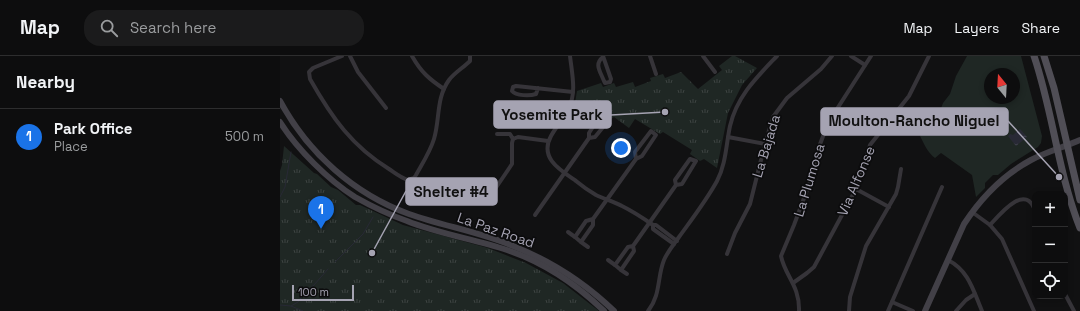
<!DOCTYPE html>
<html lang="en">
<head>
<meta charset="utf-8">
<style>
  :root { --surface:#0d0d0e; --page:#1b1b1c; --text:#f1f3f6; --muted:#9a9c9e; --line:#2d2d2e; --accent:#1a73e8 }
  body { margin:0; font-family:"Space Grotesk",sans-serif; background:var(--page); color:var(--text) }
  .controls { position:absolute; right:12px; bottom:12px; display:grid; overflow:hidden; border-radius:8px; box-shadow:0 2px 6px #0003 }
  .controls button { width:36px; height:36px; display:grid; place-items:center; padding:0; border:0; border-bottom:1px solid var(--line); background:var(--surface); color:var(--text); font:20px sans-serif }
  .compass { position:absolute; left:704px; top:12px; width:36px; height:36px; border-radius:50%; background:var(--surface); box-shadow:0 2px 6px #0003; rotate:342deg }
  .scale { position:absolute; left:12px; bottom:10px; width:62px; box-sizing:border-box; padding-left:4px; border:2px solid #a5a3b2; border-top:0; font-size:11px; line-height:14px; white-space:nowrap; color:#a5a3b2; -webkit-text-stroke:3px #0c0c0d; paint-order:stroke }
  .you { position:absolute; left:341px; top:92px; width:14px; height:14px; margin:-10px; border:3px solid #fff; border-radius:50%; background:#1a73e8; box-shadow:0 0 0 6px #1a73e833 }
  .badge { display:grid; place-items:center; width:26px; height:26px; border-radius:50%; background:var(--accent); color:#fff; font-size:13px; font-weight:700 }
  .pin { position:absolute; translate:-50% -33px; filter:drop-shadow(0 1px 2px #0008) }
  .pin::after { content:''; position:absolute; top:21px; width:14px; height:12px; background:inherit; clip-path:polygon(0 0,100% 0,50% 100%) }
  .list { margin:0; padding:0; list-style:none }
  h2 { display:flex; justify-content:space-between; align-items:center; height:52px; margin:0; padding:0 16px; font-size:17px }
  h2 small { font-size:13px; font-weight:400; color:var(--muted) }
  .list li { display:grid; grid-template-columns:26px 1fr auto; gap:12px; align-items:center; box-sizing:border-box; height:56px; padding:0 16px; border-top:1px solid var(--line) }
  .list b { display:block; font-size:15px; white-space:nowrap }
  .list p { margin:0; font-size:13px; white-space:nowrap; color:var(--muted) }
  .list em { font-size:13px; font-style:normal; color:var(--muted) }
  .icon { flex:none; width:22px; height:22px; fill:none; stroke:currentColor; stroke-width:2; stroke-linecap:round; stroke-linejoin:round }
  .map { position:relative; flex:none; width:800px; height:255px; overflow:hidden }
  header { display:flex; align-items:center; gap:24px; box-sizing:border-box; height:56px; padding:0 20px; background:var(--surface); border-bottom:1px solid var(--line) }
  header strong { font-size:19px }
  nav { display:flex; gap:22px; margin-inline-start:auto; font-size:14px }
  .search { width:280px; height:36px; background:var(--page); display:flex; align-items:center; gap:10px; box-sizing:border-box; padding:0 14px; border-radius:16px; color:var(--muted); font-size:15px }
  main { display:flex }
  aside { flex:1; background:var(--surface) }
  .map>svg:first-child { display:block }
</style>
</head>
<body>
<header>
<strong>Map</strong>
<div class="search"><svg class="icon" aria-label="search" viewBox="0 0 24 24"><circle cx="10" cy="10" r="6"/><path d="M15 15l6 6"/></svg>Search here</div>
<nav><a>Map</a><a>Layers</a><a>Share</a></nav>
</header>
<main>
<aside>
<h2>Nearby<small></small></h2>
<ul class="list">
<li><span class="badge">1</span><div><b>Park Office</b><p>Place</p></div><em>500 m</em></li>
</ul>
</aside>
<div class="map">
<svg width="800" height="255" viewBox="0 0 800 255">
  <defs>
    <pattern id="grass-tufts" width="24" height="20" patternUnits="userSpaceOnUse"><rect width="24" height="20" fill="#1f2724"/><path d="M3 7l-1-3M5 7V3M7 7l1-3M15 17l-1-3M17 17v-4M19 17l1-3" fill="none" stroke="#3d4341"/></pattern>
    <pattern id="water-ripples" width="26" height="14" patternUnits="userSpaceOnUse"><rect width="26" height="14" fill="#282935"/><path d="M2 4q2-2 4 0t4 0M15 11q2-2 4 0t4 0" fill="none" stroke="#444550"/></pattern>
  </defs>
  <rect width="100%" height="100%" fill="#111112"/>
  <!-- grass -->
  <g fill="url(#grass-tufts)">
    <polygon points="452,0 455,0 477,12 462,29 448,57 437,112 424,103 420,105 410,98 412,94 383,76 380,78 355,63 349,72 334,61 331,63 320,55 315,62 295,47 297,35 321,27 323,31 334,27 336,31 353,26 355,31 371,25 370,22 383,18 385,22 401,16 418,33 442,14 439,10"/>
    <polygon points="4,90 34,117 37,118 51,131 58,134 76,149 80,149 123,169 208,192 246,207 283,227 319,255 0,255 0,115 2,109"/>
  </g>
  <!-- garden -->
  <path fill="#1f2724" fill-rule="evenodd" d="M 687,0 L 741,0 L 762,80 L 761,87 L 758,91 L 731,108 L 718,119 L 713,119 L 705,127 L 705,132 L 696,141 L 692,119 L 661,97 L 655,102 C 648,97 644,88 640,80 L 657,63 L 663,47 L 670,38 L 676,20 ZM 710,18 L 734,18 L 734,42 L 710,42 Z"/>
  <!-- water -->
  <polygon fill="url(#water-ripples)" points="740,73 747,81 736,90 728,80 730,78 733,79"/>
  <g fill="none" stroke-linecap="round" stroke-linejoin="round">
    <!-- stream -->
    <g stroke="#282935" stroke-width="1">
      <polyline points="0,141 5,131 11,96"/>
      <polyline points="55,206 83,178 93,161"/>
      <polyline points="0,249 11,250 23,255"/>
      <polyline points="11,250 18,246 25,236 34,229 48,213"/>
    </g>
    <!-- street -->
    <g stroke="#363439" stroke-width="4">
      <path d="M 62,0 L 33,12 L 29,16 L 30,23 C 52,62 72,90 109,113 C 115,117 121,122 128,124 L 134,122 L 136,119 C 142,108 150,96 154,83 C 160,63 156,42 169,24 C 175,16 183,12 190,5 L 190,0"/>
      <polyline points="70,0 78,16 106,52"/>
      <path d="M 132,0 C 141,16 149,23 164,33"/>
      <path d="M 290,0 C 292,18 297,37 288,54 C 283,63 276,71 271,80 C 259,102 280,114 296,125 C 302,130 309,135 316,139 C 324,143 333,145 342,150 C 352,155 363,162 373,169 L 373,173 L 394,188"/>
      <path d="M 323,0 L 331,23 L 330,26 L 325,27 L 324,25 C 320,15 314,8 323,1"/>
      <polyline points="370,0 376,18"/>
      <polyline points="423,0 435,16"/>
      <polyline points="571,0 585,9"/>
      <path d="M 258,32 L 256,38 C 250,40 236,40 232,35 L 233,31 L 236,30 L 293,36"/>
      <polyline points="217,78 230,78 233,83 238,81 268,85"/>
      <polyline points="448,81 485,88"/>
      <polyline points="576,133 609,151"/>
      <polyline points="211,139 232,108 232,87 233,83"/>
      <polyline points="692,156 710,169 722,183 754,255"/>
      <polyline points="255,159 309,82 309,77 320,60 328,65 315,81 309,82"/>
      <polyline points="313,163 306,165 295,181 301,186 313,169 313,163 356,103 355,96 371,75 376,79 362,100 356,103"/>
      <polyline points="373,169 376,169 397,185"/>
      <path d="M 710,169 C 720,158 746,126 755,155"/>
      <polyline points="288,176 295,181"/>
      <polyline points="301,186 308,191"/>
      <polyline points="353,190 348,191 335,209 341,214 354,195 353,190 396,129 395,124 410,103 416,105 402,128 396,129"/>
      <polyline points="447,198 455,177 470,148 485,88 493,61 507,42 541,13 552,0"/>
      <polyline points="328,204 335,209"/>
      <path d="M 668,204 C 689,215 693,234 702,255"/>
      <polyline points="341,214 347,218"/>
      <polyline points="513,227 527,217 534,211 576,133 590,89 629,40 649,0"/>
      <polyline points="785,238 794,255"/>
      <polyline points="612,246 633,255"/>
      <path d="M 368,255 C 381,239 377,221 384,204 C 388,195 394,188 399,181 C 412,163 426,145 437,125 C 446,108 446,89 450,70 C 457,40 477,21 497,0"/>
      <path d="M 519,255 C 520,230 505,220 501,200 L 514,169 L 530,126 L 539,91 L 548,67 L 591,0"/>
      <polyline points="569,255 570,241 586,190 616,138 618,131 621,113"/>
      <polyline points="608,255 662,131"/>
      <polyline points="676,255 686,244 695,238"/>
    </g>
    <!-- secondary -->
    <g stroke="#424047" stroke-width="6">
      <path d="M 0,45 C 28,97 74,138 129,158 C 163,170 200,176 233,190 C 271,205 305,227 334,255"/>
      <path d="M 0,66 C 17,93 48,124 75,141 C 91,150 110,159 127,165 C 159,178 194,183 227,194 C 263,206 296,228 324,255"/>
      <path d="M 645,255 L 684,168 C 701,142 723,119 751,104 C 766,96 784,91 800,84"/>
    </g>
    <!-- primary -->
    <g stroke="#504e56" stroke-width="7">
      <path d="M 754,0 C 773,56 778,117 800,172"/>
      <polyline points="764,0 774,32 800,144"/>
    </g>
  </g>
  <g text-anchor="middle" stroke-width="3.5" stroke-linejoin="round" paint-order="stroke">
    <!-- street labels -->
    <g font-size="14" fill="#a5a3b2" stroke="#0c0c0d">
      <text transform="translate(486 90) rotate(-73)" y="5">La Bajada</text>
      <text transform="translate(529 124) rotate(-73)" y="5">La Plumosa</text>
      <text transform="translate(576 125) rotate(-67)" y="5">Via Alfonse</text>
      <text transform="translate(216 174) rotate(19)" y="5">La Paz Road</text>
    </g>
  </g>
  <!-- callouts -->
  <path fill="none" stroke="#a5a3b2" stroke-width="1.5" d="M385 56L331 59M779 121L728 65M92 197L126 135"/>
  <g fill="#a5a3b2" stroke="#0c0c0d" stroke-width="1.5">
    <circle cx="385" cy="56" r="4"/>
    <circle cx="779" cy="121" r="4"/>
    <circle cx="92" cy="197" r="4"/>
  </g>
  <g fill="#a5a3b2" stroke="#a5a3b2" stroke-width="1.5">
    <rect x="214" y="45" width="117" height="27" rx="4"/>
    <rect x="541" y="52" width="187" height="27" rx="4"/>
    <rect x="126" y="122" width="91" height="27" rx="4"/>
  </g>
  <g font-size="15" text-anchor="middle" font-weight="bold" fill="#111">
    <text x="272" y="64">Yosemite Park</text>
    <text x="634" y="70">Moulton-Rancho Niguel</text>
    <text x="171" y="141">Shelter #4</text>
  </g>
</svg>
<div class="controls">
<button>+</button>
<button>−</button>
<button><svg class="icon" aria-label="locate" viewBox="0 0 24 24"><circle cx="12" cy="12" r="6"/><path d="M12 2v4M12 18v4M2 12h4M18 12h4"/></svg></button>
</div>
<svg class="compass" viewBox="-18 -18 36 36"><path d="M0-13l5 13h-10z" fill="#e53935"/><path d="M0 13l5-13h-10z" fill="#9a9c9e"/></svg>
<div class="scale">100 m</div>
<div class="you"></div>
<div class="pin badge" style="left:41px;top:173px">1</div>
</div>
</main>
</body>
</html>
